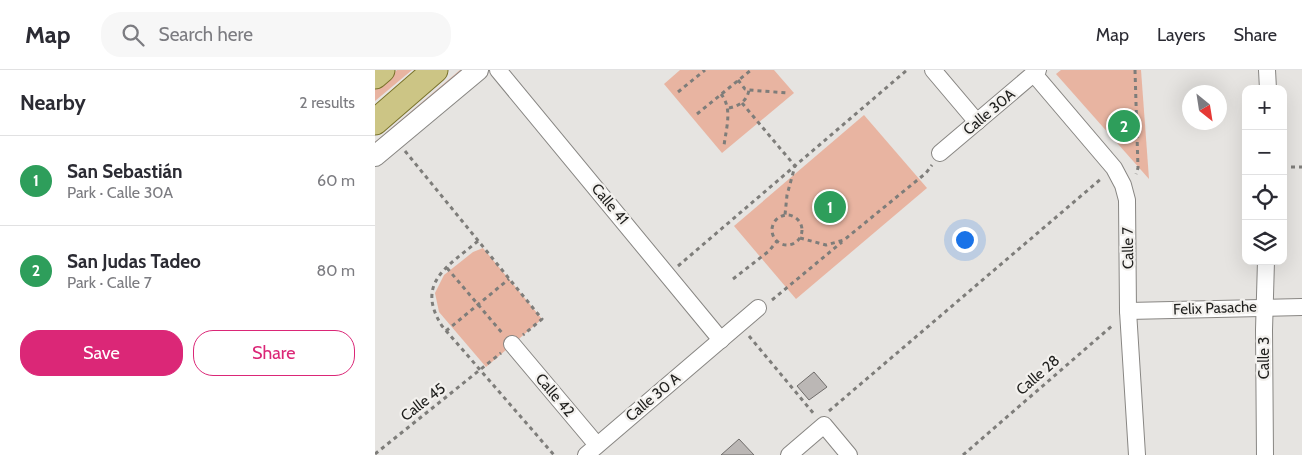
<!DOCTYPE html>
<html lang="en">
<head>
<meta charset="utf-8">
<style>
  :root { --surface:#fff; --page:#f7f7f7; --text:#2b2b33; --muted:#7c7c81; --line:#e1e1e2; --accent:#db2777 }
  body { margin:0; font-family:Cabin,sans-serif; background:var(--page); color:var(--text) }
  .controls { position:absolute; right:15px; top:15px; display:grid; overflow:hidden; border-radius:10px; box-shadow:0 5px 20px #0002 }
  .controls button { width:45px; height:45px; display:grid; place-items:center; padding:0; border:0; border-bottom:1px solid var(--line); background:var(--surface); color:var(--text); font:25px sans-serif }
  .compass { position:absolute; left:807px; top:15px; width:45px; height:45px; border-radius:50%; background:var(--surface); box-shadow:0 5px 20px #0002; rotate:150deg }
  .you { position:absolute; left:589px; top:169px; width:18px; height:18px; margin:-12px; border:4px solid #fff; border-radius:50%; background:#1a73e8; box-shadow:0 0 0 8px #1a73e833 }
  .badge { display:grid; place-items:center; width:32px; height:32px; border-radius:50%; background:var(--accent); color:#fff; font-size:16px; font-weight:700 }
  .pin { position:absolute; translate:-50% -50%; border:2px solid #fff; box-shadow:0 1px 5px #0006 }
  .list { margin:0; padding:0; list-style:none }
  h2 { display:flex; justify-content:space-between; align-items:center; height:65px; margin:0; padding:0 20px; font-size:21px }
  h2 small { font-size:16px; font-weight:400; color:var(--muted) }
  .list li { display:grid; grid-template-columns:32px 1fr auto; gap:15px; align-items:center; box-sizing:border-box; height:90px; padding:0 20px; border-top:1px solid var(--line) }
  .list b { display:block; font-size:19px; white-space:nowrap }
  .list p { margin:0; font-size:16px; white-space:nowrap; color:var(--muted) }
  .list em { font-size:16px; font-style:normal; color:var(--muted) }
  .actions { display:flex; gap:10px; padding:15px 20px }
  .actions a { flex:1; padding:11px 0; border:1px solid var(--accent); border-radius:20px; text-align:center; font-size:18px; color:var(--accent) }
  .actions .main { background:var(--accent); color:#fff }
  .icon { flex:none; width:28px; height:28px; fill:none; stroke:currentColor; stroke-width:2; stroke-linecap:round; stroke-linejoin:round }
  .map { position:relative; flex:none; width:927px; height:385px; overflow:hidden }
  header { display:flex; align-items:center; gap:30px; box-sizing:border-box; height:70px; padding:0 25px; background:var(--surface); border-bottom:1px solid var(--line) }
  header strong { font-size:24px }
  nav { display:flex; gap:28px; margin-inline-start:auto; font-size:18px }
  .search { width:350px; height:45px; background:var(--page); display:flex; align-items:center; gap:12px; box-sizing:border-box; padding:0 18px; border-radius:20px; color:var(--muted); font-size:19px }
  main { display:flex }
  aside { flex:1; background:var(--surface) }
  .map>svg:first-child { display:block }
</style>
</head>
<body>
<header>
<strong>Map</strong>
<div class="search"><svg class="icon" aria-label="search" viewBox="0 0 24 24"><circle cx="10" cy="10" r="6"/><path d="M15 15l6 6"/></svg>Search here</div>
<nav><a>Map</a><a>Layers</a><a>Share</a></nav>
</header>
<main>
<aside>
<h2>Nearby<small>2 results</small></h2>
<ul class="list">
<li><span class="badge" style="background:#2e9e5b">1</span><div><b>San Sebastián</b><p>Park · Calle 30A</p></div><em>60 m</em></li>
<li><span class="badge" style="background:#2e9e5b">2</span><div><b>San Judas Tadeo</b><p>Park · Calle 7</p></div><em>80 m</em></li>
</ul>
<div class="actions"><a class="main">Save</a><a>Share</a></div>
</aside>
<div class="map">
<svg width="927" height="385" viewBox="0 0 927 385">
  <defs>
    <pattern id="grass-tufts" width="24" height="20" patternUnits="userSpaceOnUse" patternTransform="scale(1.25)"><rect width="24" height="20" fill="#e8b4a1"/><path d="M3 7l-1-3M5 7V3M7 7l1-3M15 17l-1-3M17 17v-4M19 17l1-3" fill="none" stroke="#c79a8a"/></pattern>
  </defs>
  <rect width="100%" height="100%" fill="#e6e4e1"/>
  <!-- grass -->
  <g fill="url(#grass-tufts)">
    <polygon points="22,0 37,0 0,31 0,19"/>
    <polygon points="85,0 94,0 0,79 0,72"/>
  </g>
  <!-- park -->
  <g fill="#e8b4a1">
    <polygon points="305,0 399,0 419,23 347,83 289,14"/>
    <polygon points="686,0 766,0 774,109 681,4"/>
    <polygon points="489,45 552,118 421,229 359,156"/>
    <polygon points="108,178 167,249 111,297 64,242 60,223 69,205 98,182"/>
  </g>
  <!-- building -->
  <g fill="#bbb7b5" stroke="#6f6c6a">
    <polygon points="439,302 452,317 434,330 422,316"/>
    <polygon points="364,369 379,385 346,385"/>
  </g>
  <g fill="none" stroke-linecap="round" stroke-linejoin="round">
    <!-- minor casing -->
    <g stroke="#888683" stroke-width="18">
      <g id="minor">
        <polyline points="123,0 346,270"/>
        <polyline points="558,0 602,52"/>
        <polyline points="892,0 893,19"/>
        <polyline points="659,4 739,98 748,115 752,130 753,241 762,385"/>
        <polyline points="565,83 663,0"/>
        <polyline points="753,241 927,237"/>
        <polyline points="137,274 222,375"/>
        <polyline points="211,385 383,238"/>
        <polyline points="414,385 449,355 474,385"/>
        <polyline points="890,385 889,260 891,191"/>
      </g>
    </g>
    <!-- tertiary casing -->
    <g stroke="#888683" stroke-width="22">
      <polyline id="tertiary" points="0,86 103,0"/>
    </g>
    <!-- primary casing -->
    <g stroke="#79722b" stroke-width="27">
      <g id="primary">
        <polyline points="0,6 7,0"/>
        <polyline points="0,52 60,0"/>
      </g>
    </g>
    <!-- path -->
    <g stroke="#7e7d7a" stroke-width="3" stroke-dasharray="4 4" stroke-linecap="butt">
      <polyline points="760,0 763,98 761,104"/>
      <polyline points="363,10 370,19 374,20 413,23"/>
      <polyline points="303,22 330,0"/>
      <path d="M 346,24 C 358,39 351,58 349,76"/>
      <polyline points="367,33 420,96 412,125 410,145"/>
      <path d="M 354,38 C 364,36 372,31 374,20"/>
      <polyline points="322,44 376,0"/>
      <polyline points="30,81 167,249 148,265"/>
      <polyline points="908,97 927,97"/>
      <circle cx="412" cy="160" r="15"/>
      <polyline points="425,168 451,175 469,170 551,103 557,95"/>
      <path d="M 103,171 C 72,197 40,213 67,256 L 179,385"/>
      <polyline points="303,196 532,0"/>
      <polyline points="72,198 128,264"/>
      <polyline points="358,209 394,181 402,171"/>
      <polyline points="397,230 467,172"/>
      <polyline points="71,261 134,209"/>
      <polyline points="374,266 439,344"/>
      <polyline points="454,341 727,108"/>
      <polyline points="0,384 126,283"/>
      <polyline points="588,385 738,255"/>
    </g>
    <!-- minor -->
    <use href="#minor" stroke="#fff" stroke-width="16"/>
    <!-- tertiary -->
    <use href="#tertiary" stroke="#fff" stroke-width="20"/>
    <!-- primary -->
    <use href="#primary" stroke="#ccc585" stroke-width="25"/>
  </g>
  <g text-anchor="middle" stroke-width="4.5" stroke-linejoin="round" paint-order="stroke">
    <!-- street labels -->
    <g font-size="15" fill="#1f1f1d" stroke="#f3f1ee">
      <text transform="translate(614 42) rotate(-40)" y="5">Calle 30A</text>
      <text transform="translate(235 134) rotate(50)" y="5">Calle 41</text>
      <text transform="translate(753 178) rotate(-91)" y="5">Calle 7</text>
      <text transform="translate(840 238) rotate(-2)" y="5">Felix Pasache</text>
      <text transform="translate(889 288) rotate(-90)" y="5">Calle 3</text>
      <text transform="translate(663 305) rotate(-41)" y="5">Calle 28</text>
      <text transform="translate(180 325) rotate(50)" y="5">Calle 42</text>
      <text transform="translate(278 327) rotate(-40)" y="5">Calle 30 A</text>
      <text transform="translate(48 332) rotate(-38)" y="5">Calle 45</text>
    </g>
  </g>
</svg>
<div class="controls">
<button>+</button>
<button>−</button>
<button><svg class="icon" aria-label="locate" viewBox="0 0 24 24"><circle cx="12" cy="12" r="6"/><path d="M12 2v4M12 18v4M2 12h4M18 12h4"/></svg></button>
<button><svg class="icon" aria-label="layers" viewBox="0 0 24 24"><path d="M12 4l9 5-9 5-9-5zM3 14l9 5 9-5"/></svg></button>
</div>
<svg class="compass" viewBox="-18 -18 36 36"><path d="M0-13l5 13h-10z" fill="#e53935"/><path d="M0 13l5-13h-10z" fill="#7c7c81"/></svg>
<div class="you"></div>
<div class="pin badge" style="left:455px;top:137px;background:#2e9e5b">1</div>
<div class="pin badge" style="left:749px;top:56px;background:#2e9e5b">2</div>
</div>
</main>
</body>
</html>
